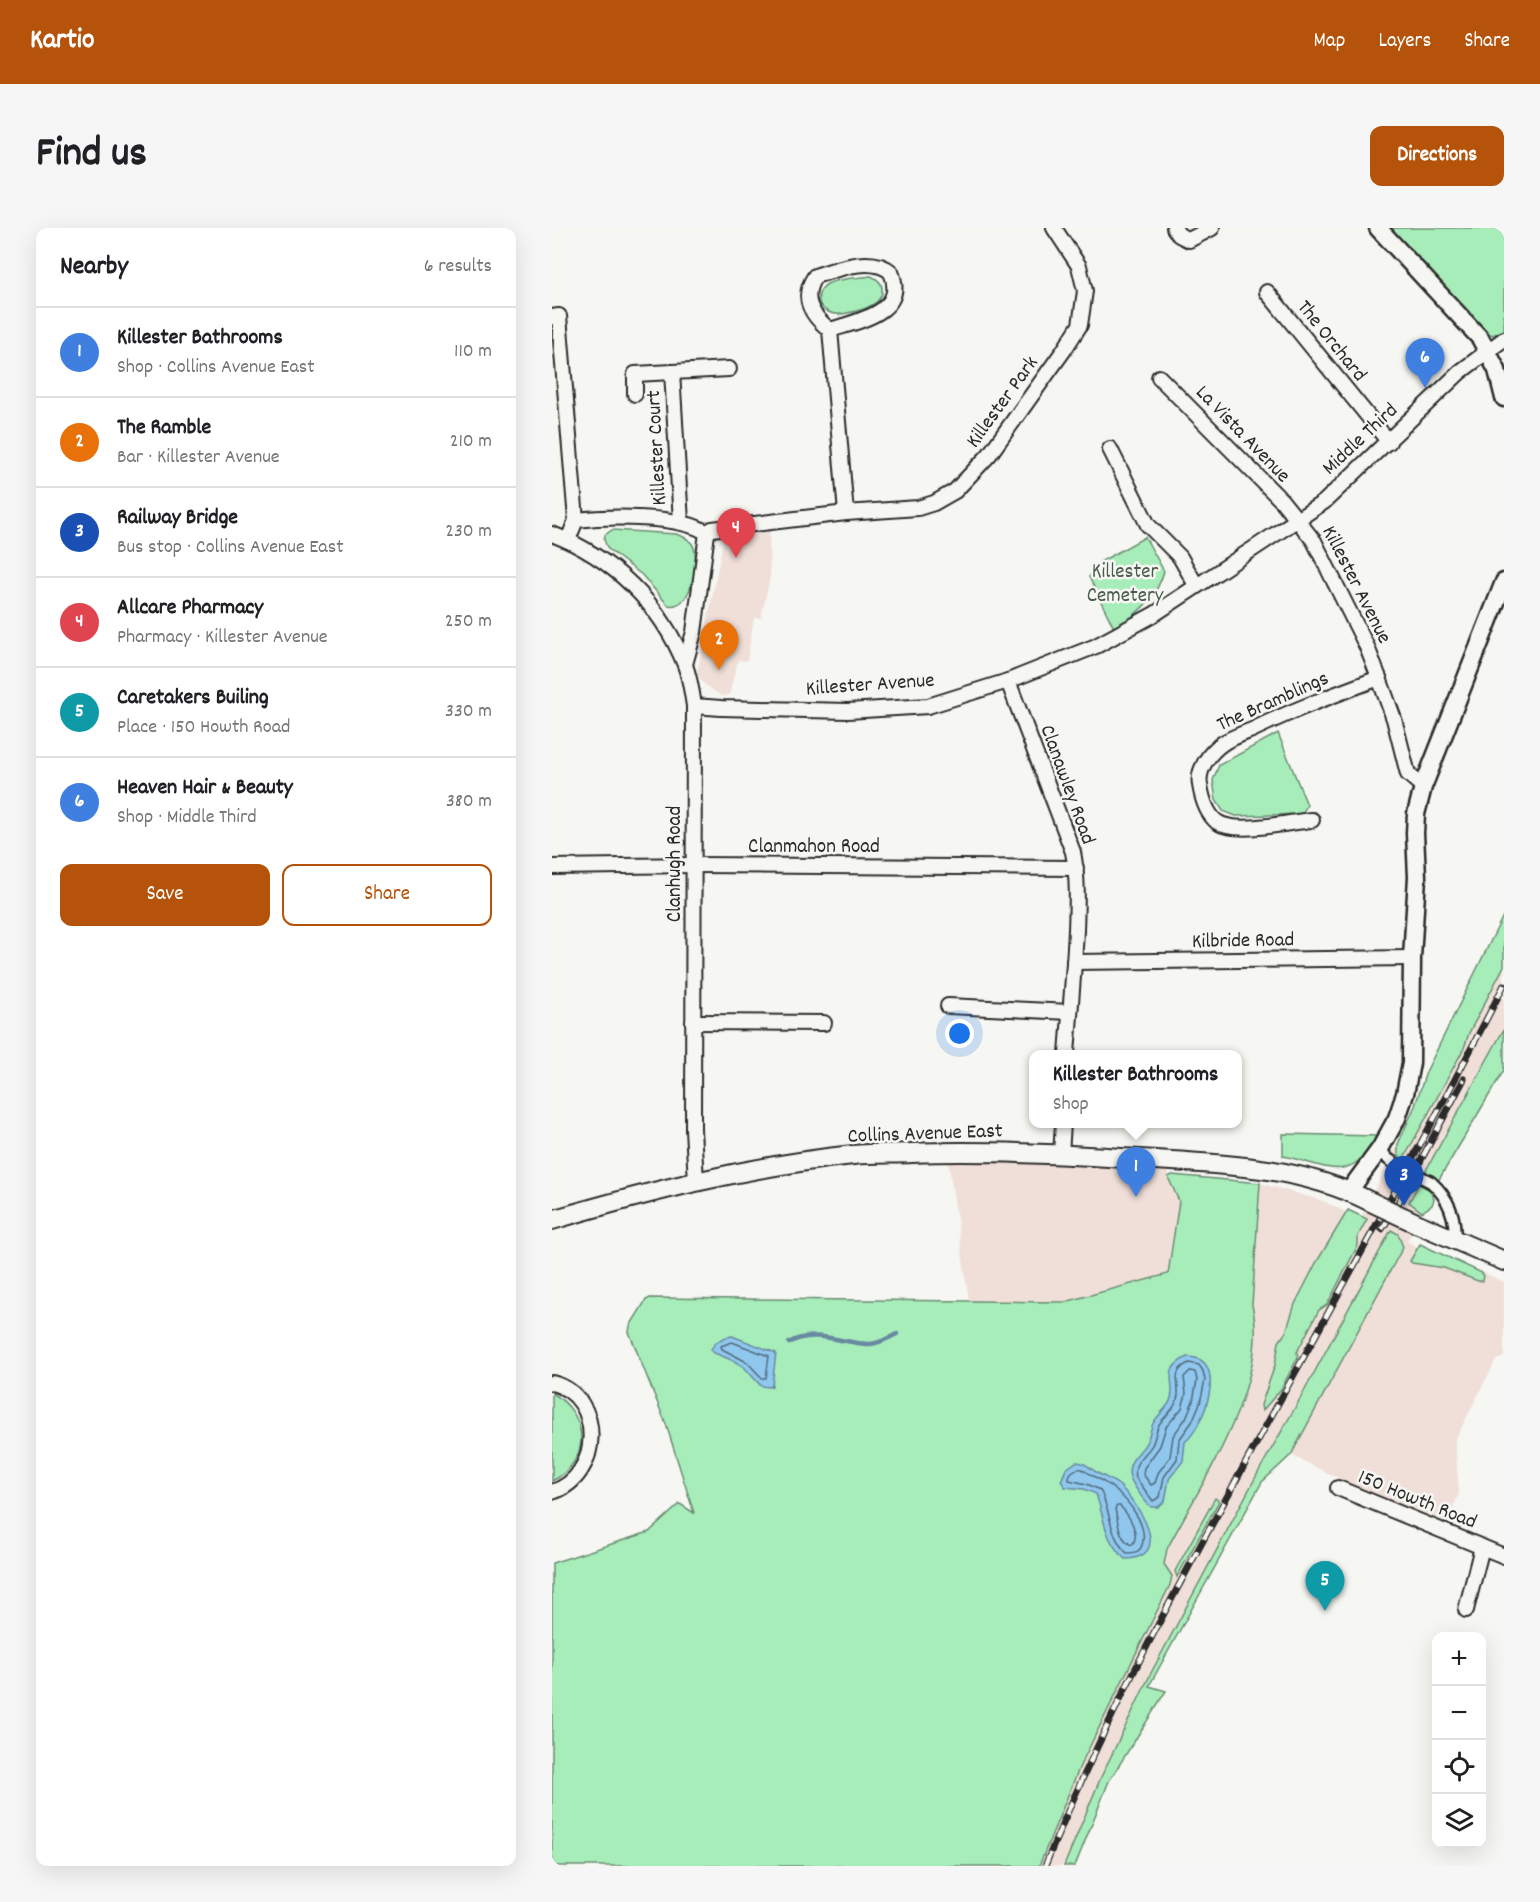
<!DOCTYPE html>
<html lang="en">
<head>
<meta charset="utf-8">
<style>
  :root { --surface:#fff; --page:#f6f6f6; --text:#202124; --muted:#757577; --line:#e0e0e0; --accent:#b45309 }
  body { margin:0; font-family:Dekko,sans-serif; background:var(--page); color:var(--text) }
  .controls { position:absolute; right:18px; bottom:18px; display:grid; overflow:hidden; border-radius:12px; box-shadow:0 6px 24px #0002 }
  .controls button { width:54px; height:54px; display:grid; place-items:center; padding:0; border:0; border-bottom:2px solid var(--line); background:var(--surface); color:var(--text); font:30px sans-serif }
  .you { position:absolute; left:408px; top:806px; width:21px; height:21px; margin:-15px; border:4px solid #fff; border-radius:50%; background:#1a73e8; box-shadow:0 0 0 9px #1a73e833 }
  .badge { display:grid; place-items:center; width:39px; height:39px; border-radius:50%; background:var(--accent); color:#fff; font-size:20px; font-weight:700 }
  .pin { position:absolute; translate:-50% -50px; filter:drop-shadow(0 2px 3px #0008) }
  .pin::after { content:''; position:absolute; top:32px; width:21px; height:18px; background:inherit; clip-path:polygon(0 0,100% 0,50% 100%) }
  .popup { position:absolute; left:477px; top:822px; width:213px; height:78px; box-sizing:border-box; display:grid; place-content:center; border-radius:12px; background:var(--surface); filter:drop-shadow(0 2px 4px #0005); font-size:20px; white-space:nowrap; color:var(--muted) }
  .popup b { font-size:22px; color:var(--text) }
  .popup::after { content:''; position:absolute; left:50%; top:100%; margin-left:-12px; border:12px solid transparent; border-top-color:var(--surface) }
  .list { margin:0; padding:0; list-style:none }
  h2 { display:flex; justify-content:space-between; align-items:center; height:78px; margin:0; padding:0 24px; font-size:26px }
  h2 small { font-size:20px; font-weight:400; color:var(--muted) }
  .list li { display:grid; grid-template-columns:39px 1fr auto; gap:18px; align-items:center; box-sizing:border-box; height:90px; padding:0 24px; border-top:2px solid var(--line) }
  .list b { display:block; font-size:22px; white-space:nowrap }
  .list p { margin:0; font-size:20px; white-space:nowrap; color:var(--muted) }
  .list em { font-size:20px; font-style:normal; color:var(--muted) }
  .actions { display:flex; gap:12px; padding:18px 24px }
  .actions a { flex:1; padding:14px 0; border:2px solid var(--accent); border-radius:12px; text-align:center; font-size:21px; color:var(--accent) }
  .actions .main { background:var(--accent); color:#fff }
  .icon { flex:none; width:33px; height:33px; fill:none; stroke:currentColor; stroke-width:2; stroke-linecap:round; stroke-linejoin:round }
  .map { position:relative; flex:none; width:952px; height:1638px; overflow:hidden; border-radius:12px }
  header { display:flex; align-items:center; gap:36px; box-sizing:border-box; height:84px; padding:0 30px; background:var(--accent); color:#fff }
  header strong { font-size:28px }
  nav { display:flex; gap:33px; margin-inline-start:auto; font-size:21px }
  .intro { display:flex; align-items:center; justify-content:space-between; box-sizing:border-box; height:144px; padding:0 36px }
  h1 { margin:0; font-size:42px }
  .button { padding:15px 27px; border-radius:12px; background:var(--accent); color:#fff; font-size:21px; font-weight:700 }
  main { display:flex; gap:36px; padding:0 36px }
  aside { flex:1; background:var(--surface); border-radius:12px; box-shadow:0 6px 24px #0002 }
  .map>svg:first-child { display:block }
</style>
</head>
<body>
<header>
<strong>Kartio</strong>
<nav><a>Map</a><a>Layers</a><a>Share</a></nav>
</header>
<div class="intro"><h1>Find us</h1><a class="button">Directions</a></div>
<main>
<aside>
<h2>Nearby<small>6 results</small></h2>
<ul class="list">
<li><span class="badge" style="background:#3f7fe0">1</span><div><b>Killester Bathrooms</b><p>Shop · Collins Avenue East</p></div><em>110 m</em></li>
<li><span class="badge" style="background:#e8710a">2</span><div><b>The Ramble</b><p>Bar · Killester Avenue</p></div><em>210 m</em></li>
<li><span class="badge" style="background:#1a4fb4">3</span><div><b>Railway Bridge</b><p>Bus stop · Collins Avenue East</p></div><em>230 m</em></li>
<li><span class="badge" style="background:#e0444e">4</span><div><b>Allcare Pharmacy</b><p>Pharmacy · Killester Avenue</p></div><em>250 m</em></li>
<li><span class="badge" style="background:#0f9aa8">5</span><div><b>Caretakers Builing</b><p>Place · 150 Howth Road</p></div><em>330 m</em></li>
<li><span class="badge" style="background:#3f7fe0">6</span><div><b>Heaven Hair &amp; Beauty</b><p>Shop · Middle Third</p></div><em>380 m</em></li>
</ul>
<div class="actions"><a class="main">Save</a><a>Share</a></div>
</aside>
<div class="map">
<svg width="952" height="1638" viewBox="0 0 952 1638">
  <rect width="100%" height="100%" fill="#f6f6f2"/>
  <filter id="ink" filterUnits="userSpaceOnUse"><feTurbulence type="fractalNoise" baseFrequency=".0167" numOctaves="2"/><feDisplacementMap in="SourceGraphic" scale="12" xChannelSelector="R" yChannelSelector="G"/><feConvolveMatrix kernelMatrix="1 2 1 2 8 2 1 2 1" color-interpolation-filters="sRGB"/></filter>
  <g filter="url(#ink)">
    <!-- built -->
    <g fill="#f0dfd8">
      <polygon points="217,300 218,349 209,390 202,390 195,433 186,432 177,467 169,468 151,455 145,446 172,309"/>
      <polygon points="952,686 952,842 885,955 855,1013 865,1019 868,1016 952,1054 952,1129 944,1132 903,1212 907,1265 895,1294 790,1252 739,1227 710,1254 597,1458 614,1463 557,1553 523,1638 487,1638 528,1538 618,1357 620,1348 612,1336 615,1321 638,1276 703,1091 700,1078 708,955 771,973 794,984 796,982 810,988 854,899 863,878 874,844"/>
      <polygon points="396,931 615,941 627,973 616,1046 513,1074 417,1073"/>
    </g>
    <!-- green -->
    <g fill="#a7edba" stroke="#698c72" stroke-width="1.5">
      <polygon points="835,0 952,0 952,103 940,107 933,103"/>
      <path d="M 319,48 C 325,51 330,54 330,61 C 332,79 303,84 290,86 C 265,88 259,64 277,55 C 289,50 306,50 319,48 Z"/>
      <path d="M 60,302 L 124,306 C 131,308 140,312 142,320 C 147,337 139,382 116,377 L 90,347 L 56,321 L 52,312 L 53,307 Z"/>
      <path d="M 593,309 L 612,343 C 605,370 585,386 563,402 L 537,349 L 544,342 L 548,334 Z"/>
      <polygon points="726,505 755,577 750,586 684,588 671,583 664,572 661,552 667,537"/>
      <polygon points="952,686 952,738 917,805 912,820 851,932 846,927 846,916 863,878 874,844"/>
      <polygon points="952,801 952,842 885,955 884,950 873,944"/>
      <path d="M 731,906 L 825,908 C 798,959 775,937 731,928 Z"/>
      <path d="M 620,947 L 708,955 L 700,1077 C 719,1154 649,1255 615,1321 L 612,1336 L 620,1348 L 618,1357 L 528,1538 L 487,1638 L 0,1638 L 0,1335 L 97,1304 L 128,1276 L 142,1285 L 114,1196 L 77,1104 L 78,1098 L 94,1072 L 98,1070 L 513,1074 L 616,1046 L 627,973 L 616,949 Z"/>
      <polygon points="867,956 878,962 882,971 880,977 870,984 857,974"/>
      <polygon points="796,982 815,991 806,1008 806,1017 775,1077 767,1082 745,1124 746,1129 729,1161 710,1183 709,1177 723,1137 727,1114 734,1104 743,1076 764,1035"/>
      <polygon points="839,1002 846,1006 851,1019 739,1227 710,1254 597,1458 614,1463 557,1553 523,1638 512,1638 549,1549 599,1445 708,1241 748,1171"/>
      <polygon points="868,1016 930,1045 932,1048 931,1053 926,1053 892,1040 860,1035 858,1033"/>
      <path d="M 0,1165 C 37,1186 40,1233 0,1253 Z"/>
      <polygon points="663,1270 667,1273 625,1349 623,1343"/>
    </g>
    <!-- water -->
    <g fill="#8fc7ee" stroke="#6789a0" stroke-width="1.5">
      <path d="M 180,1108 L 224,1125 L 220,1158 L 218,1159 L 209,1158 L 192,1139 L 182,1133 L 162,1125 L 159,1121 C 164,1112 171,1109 180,1108 Z"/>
      <path d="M 635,1129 C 678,1128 652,1199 633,1214 L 631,1233 L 617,1251 L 613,1273 L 606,1279 L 599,1279 C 592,1273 577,1253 577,1244 C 577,1230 590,1224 595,1213 C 599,1205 598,1198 604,1191 C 608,1185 615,1180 618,1173 C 626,1155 607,1143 635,1129 Z"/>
      <path d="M 524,1234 C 533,1234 536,1239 544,1244 C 552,1249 561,1252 568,1258 C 586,1276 623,1330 573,1331 C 552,1312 553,1292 544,1266 L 532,1261 L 513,1259 L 509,1253 L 514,1241 Z"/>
    </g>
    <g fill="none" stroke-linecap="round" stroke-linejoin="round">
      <!-- shore -->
      <g stroke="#536979" stroke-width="1.5">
        <polygon points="180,1114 217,1128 214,1150 210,1150 195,1134 170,1121 169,1118"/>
        <path d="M 637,1135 L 647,1137 L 651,1143 L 653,1152 L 648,1175 L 640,1194 L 627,1212 L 625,1231 L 612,1249 L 608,1269 L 601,1273 L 584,1250 C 583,1245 583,1240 585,1236 C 589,1229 596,1224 600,1217 C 604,1210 603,1202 608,1195 C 615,1186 625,1179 626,1167 C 627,1153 619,1143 637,1135 Z"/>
        <polygon points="638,1143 643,1144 645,1152 641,1173 634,1190 621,1208 618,1229 606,1245 603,1255 599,1257 591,1246 592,1240 608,1218 614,1199 630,1180 634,1166 632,1149"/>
        <path d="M 530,1241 C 540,1248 552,1253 562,1261 C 576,1272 597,1298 590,1317 C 588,1324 582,1325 575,1325 C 557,1309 559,1283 548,1262 L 535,1256 L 517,1252 C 516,1245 523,1240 530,1241 Z"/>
        <path d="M 565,1278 L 568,1278 C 577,1287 589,1306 580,1317 C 567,1312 566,1294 563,1281 Z"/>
      </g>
      <!-- stream -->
      <path stroke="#6789a0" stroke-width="4.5" d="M 237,1115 C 261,1100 293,1116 318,1116 C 327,1116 336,1110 345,1106"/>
      <!-- pedestrian casing -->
      <g stroke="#2b2b2b" stroke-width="15">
        <g id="pedestrian">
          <polyline points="828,921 836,931 845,937"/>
          <path d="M 879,954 C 896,969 905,990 902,1012"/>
        </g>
      </g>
      <!-- minor casing -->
      <g stroke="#2b2b2b" stroke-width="18">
        <g id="minor">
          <polyline points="622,0 627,7 637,12 660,0"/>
          <polyline points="715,64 837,214"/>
          <polyline points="0,89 7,88 24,292"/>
          <path d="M 278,102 C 305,93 356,85 339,44 C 320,27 285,41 263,48 C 248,70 260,88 278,102 L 294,285"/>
          <polyline points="120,144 129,294"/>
          <polyline points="607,149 730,273 762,313 815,419 827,450 842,491 856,546 871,559"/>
          <polyline points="83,166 83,146 177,141"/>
          <polyline points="558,221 596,297 628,329 644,357"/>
          <polyline points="155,305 160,301 294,285 366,280 382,275 403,263 437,227 512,122 528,97 533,63 527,38 502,0"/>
          <path d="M 0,306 C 60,329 109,376 133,437 C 138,450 140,464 142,478 L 141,901 L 144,953"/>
          <path d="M 16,312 L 24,292 C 56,288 130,287 155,305"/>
          <polyline points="133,436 142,404 155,305"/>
          <path d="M 456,453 L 521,624 C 526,650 525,675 524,702 C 522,743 518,785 515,826"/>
          <polyline points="142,478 169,480 296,483 376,478 456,453 544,418 601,387 772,274 908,144 952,111"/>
          <path d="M 760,592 C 737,594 684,607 665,594 C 654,585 650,570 648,557 C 645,541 658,524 671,515 C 679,510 690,506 700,502 C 741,482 784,466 827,450"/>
          <polyline points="0,639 142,637 524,640"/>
          <polyline points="522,734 860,730"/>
          <polyline points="396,778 518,784"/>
          <polyline points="141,794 272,795"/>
          <polyline points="509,926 511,896"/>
          <path d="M 0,1155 C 53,1168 50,1249 0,1264"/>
          <polyline points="786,1260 952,1328"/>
          <polyline points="914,1382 930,1319"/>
        </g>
      </g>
      <!-- tertiary casing -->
      <g stroke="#2b2b2b" stroke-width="21">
        <g id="tertiary">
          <polyline points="826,0 928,110 945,142 952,170"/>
          <polyline points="797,963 828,921 845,890 853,866 859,835 860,730 865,649 863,605 864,586 871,559 952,354"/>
        </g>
      </g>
      <!-- secondary casing -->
      <g stroke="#2b2b2b" stroke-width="22">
        <g id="secondary">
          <path d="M 0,992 C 99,963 198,938 301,927 C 321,925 341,926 360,925 C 436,922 512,926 587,931 C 666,936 746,937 817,973"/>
          <polyline points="864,995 952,1033"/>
        </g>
      </g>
      <!-- pedestrian -->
      <use href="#pedestrian" stroke="#f6f6f2" stroke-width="10"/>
      <!-- minor -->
      <use href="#minor" stroke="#f6f6f2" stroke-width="14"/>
      <!-- tertiary -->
      <use href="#tertiary" stroke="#f6f6f2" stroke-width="16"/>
      <!-- secondary -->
      <use href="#secondary" stroke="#f6f6f2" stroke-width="18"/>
      <!-- rail casing -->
      <g stroke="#2b2b2b" stroke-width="7">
        <g id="rail">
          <polyline points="830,1001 843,981 912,851"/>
          <path d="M 493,1638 C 550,1496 624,1361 698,1227 C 783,1071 871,916 952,757"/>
        </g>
      </g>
      <!-- rail -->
      <use href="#rail" stroke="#f6f6f2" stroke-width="4.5" stroke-dasharray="14" stroke-linecap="butt"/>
      <!-- pedestrian-bridge casing -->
      <g stroke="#2b2b2b" stroke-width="15" stroke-linecap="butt">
        <polyline id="pedestrian-bridge" points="845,937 879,954"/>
      </g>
      <!-- secondary-bridge casing -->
      <g stroke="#2b2b2b" stroke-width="22" stroke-linecap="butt">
        <polyline id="secondary-bridge" points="817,973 864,995"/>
      </g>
      <!-- pedestrian-bridge -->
      <use href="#pedestrian-bridge" stroke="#f6f6f2" stroke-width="10"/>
      <!-- secondary-bridge -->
      <use href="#secondary-bridge" stroke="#f6f6f2" stroke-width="18"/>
    </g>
  </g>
  <g text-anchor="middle" stroke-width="5" stroke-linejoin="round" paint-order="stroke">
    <!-- street labels -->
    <g font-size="21" fill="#2b2b2b" stroke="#f6f6f2">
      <text transform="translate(781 112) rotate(51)" y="7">The Orchard</text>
      <text transform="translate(449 173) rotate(-54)" y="7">Killester Park</text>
      <text transform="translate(692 205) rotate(46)" y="7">La Vista Avenue</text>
      <text transform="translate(807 210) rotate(-43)" y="7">Middle Third</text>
      <text transform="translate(103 220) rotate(-93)" y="7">Killester Court</text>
      <text transform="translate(806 356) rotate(63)" y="7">Killester Avenue</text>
      <text transform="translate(318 455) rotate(-4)" y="7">Killester Avenue</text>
      <text transform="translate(720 472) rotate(-24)" y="7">The Bramblings</text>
      <text transform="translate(517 556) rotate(70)" y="7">Clanawley Road</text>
      <text x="262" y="624">Clanmahon Road</text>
      <text transform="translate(121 636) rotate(-90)" y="7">Clanhugh Road</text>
      <text transform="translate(691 711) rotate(-1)" y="7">Kilbride Road</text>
      <text transform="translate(373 904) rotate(-2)" y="7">Collins Avenue East</text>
      <text transform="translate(866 1270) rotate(22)" y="7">150 Howth Road</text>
    </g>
    <!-- park labels -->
    <g font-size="21" fill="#4a5c4f" stroke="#f6f6f2">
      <text x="573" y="349">Killester<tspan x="573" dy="24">Cemetery</tspan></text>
    </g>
  </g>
</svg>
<div class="controls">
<button>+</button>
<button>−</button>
<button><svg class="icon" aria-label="locate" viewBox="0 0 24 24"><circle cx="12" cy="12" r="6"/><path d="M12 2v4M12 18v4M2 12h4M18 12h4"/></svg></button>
<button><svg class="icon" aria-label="layers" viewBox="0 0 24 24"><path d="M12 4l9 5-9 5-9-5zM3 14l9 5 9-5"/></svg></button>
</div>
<div class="you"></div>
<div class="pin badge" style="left:584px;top:969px;background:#3f7fe0">1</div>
<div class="popup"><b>Killester Bathrooms</b>Shop</div>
<div class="pin badge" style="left:167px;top:442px;background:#e8710a">2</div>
<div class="pin badge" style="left:852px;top:978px;background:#1a4fb4">3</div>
<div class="pin badge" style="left:184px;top:330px;background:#e0444e">4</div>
<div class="pin badge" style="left:773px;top:1383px;background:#0f9aa8">5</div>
<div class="pin badge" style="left:873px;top:160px;background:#3f7fe0">6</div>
</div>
</main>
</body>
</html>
